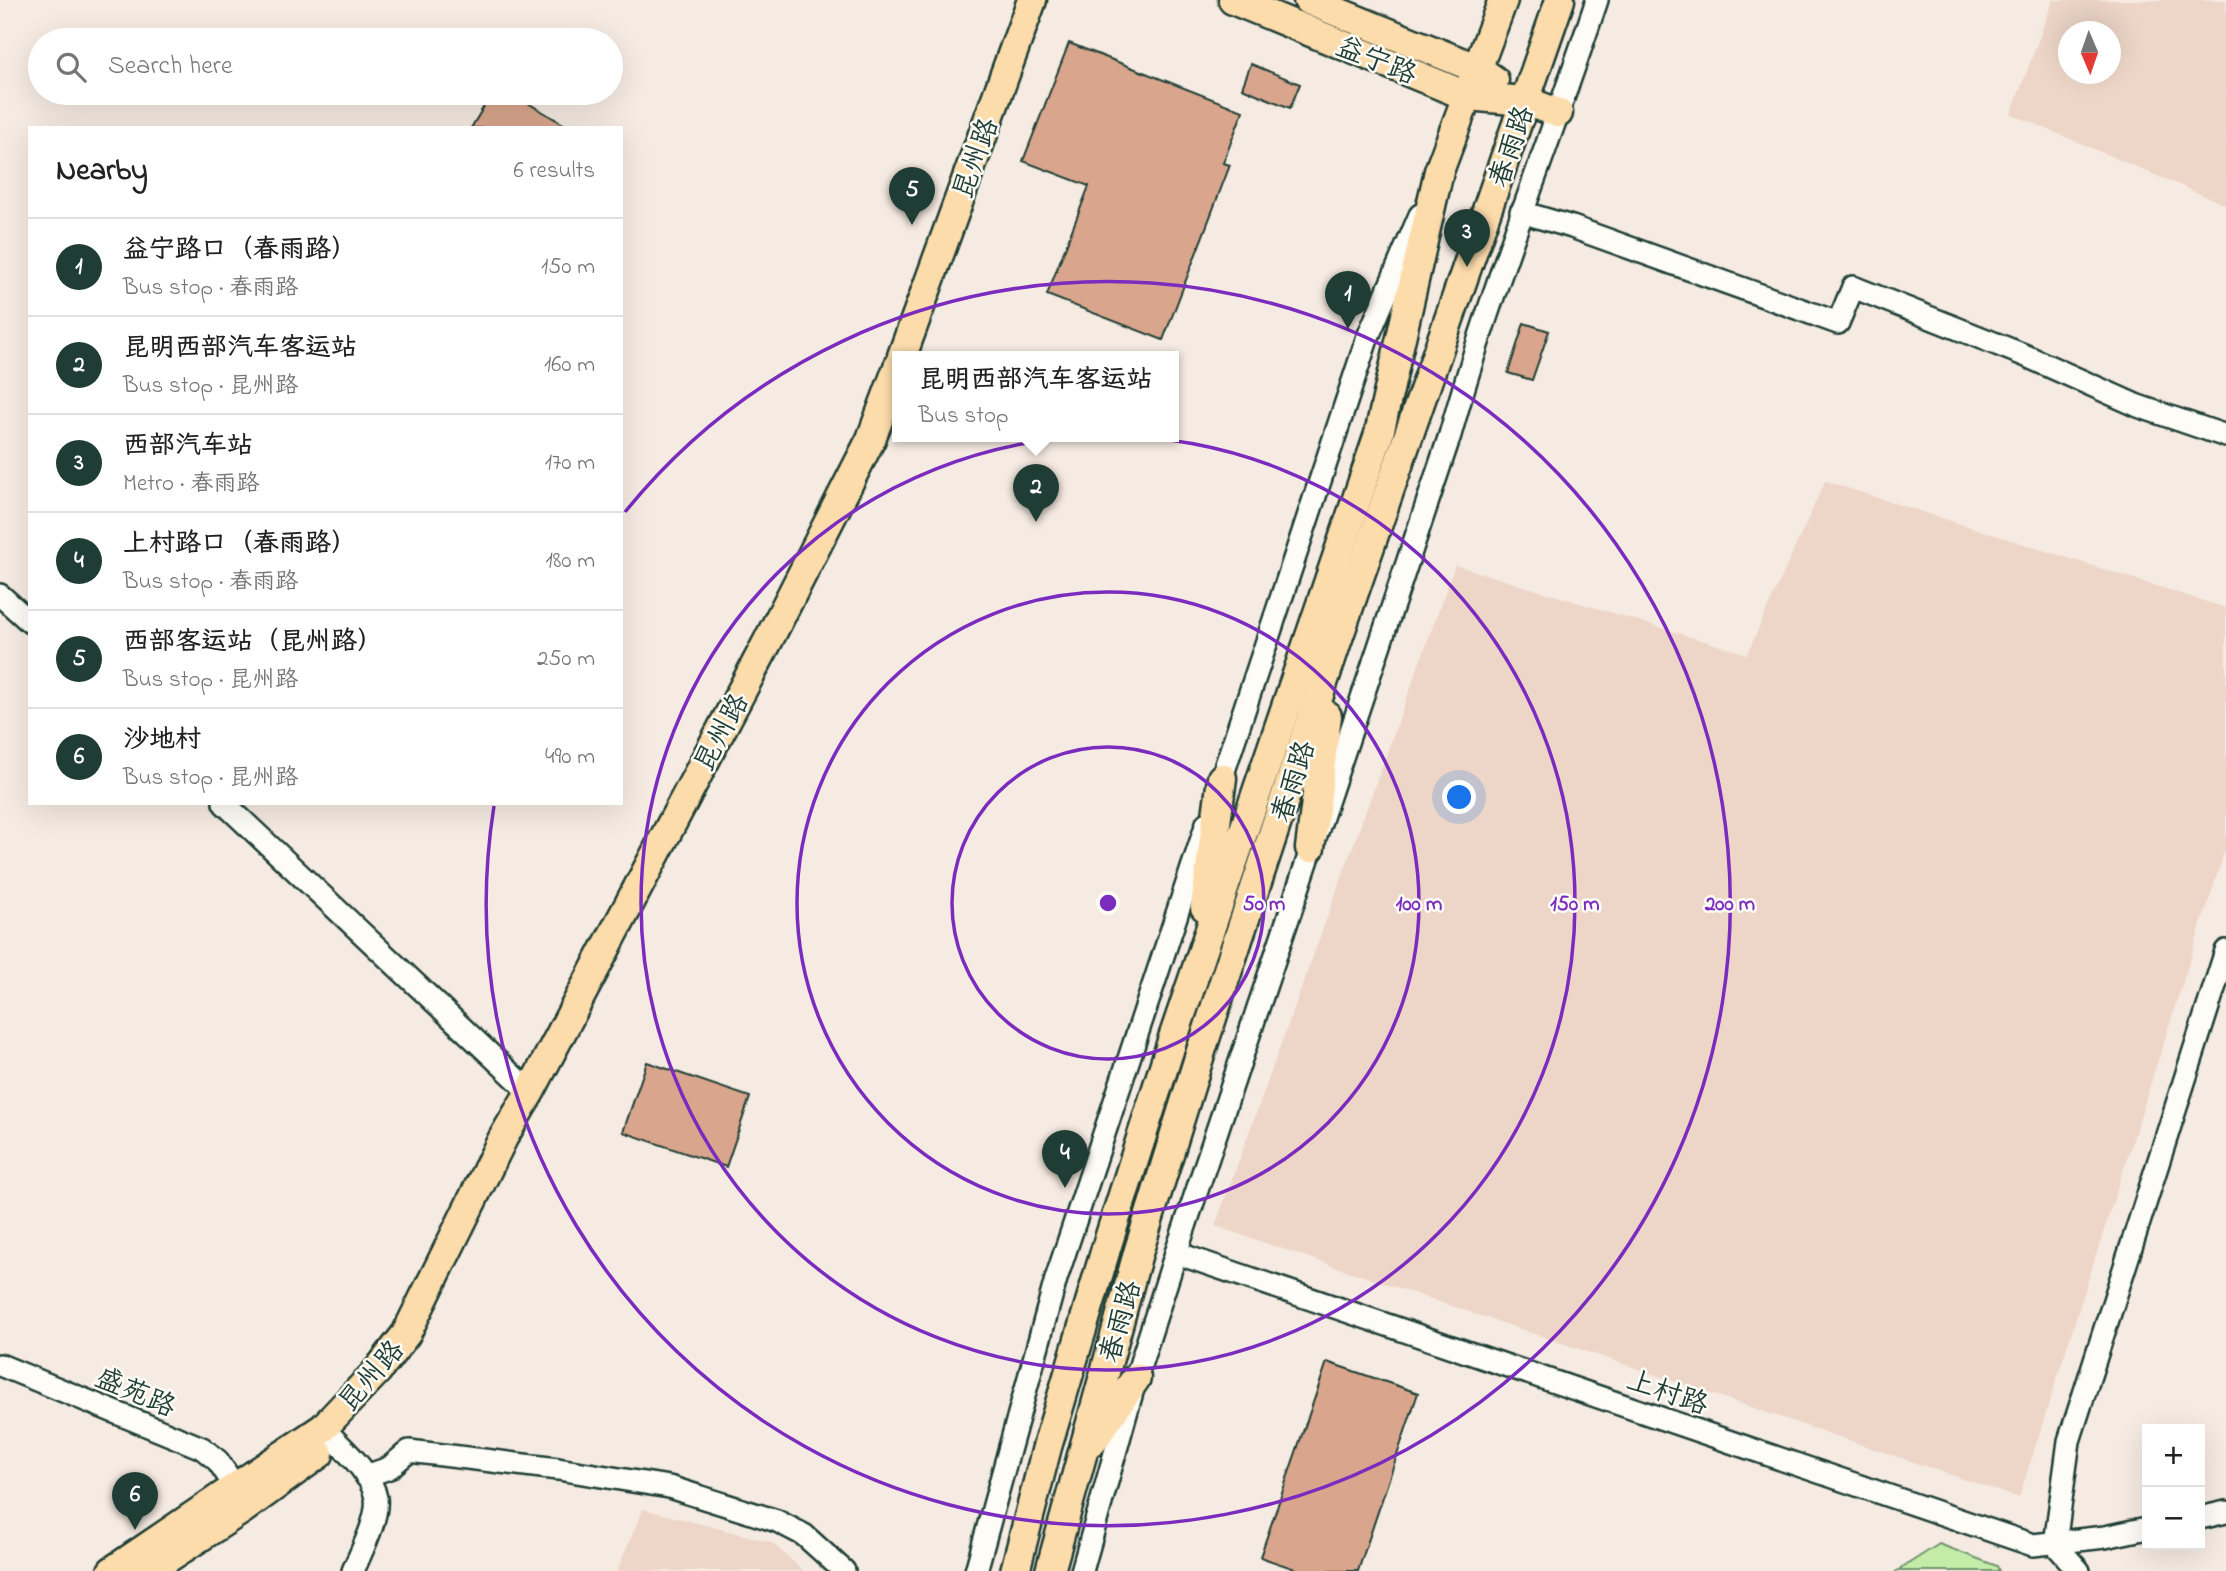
<!DOCTYPE html>
<html lang="en">
<head>
<meta charset="utf-8">
<style>
  :root { --surface:#fff; --page:#f6f6f6; --text:#222; --muted:#767676; --line:#e0e0e0; --accent:#1f3d34 }
  body { margin:0; font-family:"Indie Flower","LXGW WenKai TC",sans-serif; background:var(--page); color:var(--text) }
  .controls { position:absolute; right:21px; bottom:21px; display:grid; overflow:hidden; border-radius:0px; box-shadow:0 7px 28px #0002 }
  .controls button { width:63px; height:63px; display:grid; place-items:center; padding:0; border:0; border-bottom:2px solid var(--line); background:var(--surface); color:var(--text); font:35px sans-serif }
  .compass { position:absolute; left:2058px; top:21px; width:63px; height:63px; border-radius:50%; background:var(--surface); box-shadow:0 7px 28px #0002; rotate:178deg }
  .you { position:absolute; left:1460px; top:798px; width:24px; height:24px; margin:-18px; border:5px solid #fff; border-radius:50%; background:#1a73e8; box-shadow:0 0 0 10px #1a73e833 }
  .badge { display:grid; place-items:center; width:46px; height:46px; border-radius:50%; background:var(--accent); color:#fff; font-size:23px; font-weight:700 }
  .pin { position:absolute; translate:-50% -58px; filter:drop-shadow(0 2px 4px #0008) }
  .pin::after { content:''; position:absolute; top:37px; width:24px; height:21px; background:inherit; clip-path:polygon(0 0,100% 0,50% 100%) }
  .popup { position:absolute; left:892px; top:351px; width:287px; height:91px; box-sizing:border-box; display:grid; place-content:center; border-radius:0px; background:var(--surface); filter:drop-shadow(0 2px 5px #0005); font-size:23px; white-space:nowrap; color:var(--muted) }
  .popup b { font-size:26px; color:var(--text) }
  .popup::after { content:''; position:absolute; left:50%; top:100%; margin-left:-14px; border:14px solid transparent; border-top-color:var(--surface) }
  .list { margin:0; padding:0; list-style:none }
  h2 { display:flex; justify-content:space-between; align-items:center; height:91px; margin:0; padding:0 28px; font-size:30px }
  h2 small { font-size:23px; font-weight:400; color:var(--muted) }
  .list li { display:grid; grid-template-columns:46px 1fr auto; gap:21px; align-items:center; box-sizing:border-box; height:98px; padding:0 28px; border-top:2px solid var(--line) }
  .list b { display:block; font-size:26px; white-space:nowrap }
  .list p { margin:0; font-size:23px; white-space:nowrap; color:var(--muted) }
  .list em { font-size:23px; font-style:normal; color:var(--muted) }
  .icon { flex:none; width:38px; height:38px; fill:none; stroke:currentColor; stroke-width:2; stroke-linecap:round; stroke-linejoin:round }
  .map { position:relative; flex:none; width:2226px; height:1571px; overflow:hidden }
  .search { position:absolute; background:var(--surface); box-shadow:0 7px 28px #0002; left:28px; top:28px; width:595px; height:77px; display:flex; align-items:center; gap:18px; box-sizing:border-box; padding:0 24px; border-radius:38px; color:var(--muted); font-size:26px }
  .panel { position:absolute; background:var(--surface); box-shadow:0 7px 28px #0002; left:28px; top:126px; width:595px; height:679px; border-radius:0px }
  .map>svg:first-child { display:block }
</style>
</head>
<body>
<div class="map">
<svg width="2226" height="1571" viewBox="0 0 2226 1571">
  <rect width="100%" height="100%" fill="#f6ebe2"/>
  <filter id="ink" filterUnits="userSpaceOnUse"><feTurbulence type="fractalNoise" baseFrequency=".0143" numOctaves="2"/><feDisplacementMap in="SourceGraphic" scale="14" xChannelSelector="R" yChannelSelector="G"/><feConvolveMatrix kernelMatrix="1 2 1 2 8 2 1 2 1" color-interpolation-filters="sRGB"/></filter>
  <g filter="url(#ink)">
    <!-- built -->
    <g fill="#edd6c8" fill-rule="evenodd">
      <path d="M 2053,0 L 2226,0 L 2226,205 L 2011,114 ZM 2068,32 L 2110,32 L 2110,74 L 2068,74 Z"/>
      <polygon points="1825,481 2226,608 2226,847 2019,1498 1215,1226 1455,565 1747,654"/>
      <polygon points="643,1509 771,1542 804,1571 617,1571"/>
    </g>
    <!-- green -->
    <polygon fill="#c4eca8" stroke="#72946e" stroke-width="2" points="1939,1544 1997,1566 1999,1571 1897,1571"/>
    <!-- building -->
    <g fill="#d9a68d" stroke="#1f3d34" stroke-width="2">
      <polygon points="1069,43 1243,111 1223,163 1230,165 1163,340 1047,295 1089,186 1023,161"/>
      <polygon points="1251,64 1300,84 1290,108 1242,88"/>
      <polygon points="492,93 511,93 570,128 471,128"/>
      <polygon points="1524,323 1549,331 1532,380 1508,373"/>
      <polygon points="647,1062 750,1097 726,1167 623,1132"/>
      <polygon points="1327,1362 1418,1393 1358,1571 1301,1571 1260,1557"/>
    </g>
    <g fill="none" stroke-linecap="round" stroke-linejoin="round">
      <!-- minor casing -->
      <g stroke="#1f3d34" stroke-width="26">
        <g id="minor">
          <polyline points="1521,212 1572,227 1838,323 1853,287 2024,355 2138,406 2226,436"/>
          <polyline points="0,595 30,622"/>
          <polyline points="1217,792 1367,339 1420,215"/>
          <polyline points="224,803 530,1092"/>
          <polyline points="1176,1253 2033,1545 2105,1537 2147,1528"/>
          <polyline points="0,1365 202,1448 218,1461 236,1488"/>
          <path d="M 323,1428 C 341,1447 371,1471 376,1498 C 379,1518 361,1552 353,1571"/>
          <polyline points="366,1476 389,1468 409,1451 558,1469 669,1487 777,1521 804,1535 844,1571"/>
          <polyline points="2200,1518 2226,1512"/>
          <polyline points="976,1571 1056,1279 1207,823"/>
          <path d="M 1082,1571 L 1136,1378 L 1176,1253 L 1450,435 C 1491,288 1549,145 1597,0"/>
          <polyline points="2079,1571 2055,1544 2069,1441 2226,951"/>
        </g>
      </g>
      <!-- major casing -->
      <g stroke="#1f3d34" stroke-width="33">
        <g id="major">
          <polyline points="1233,0 1467,96 1525,101 1558,113"/>
          <polyline points="1308,0 1478,69 1494,80"/>
          <polyline points="902,356 1032,0"/>
          <polyline points="1310,848 1327,716"/>
          <polyline points="1205,907 1222,778"/>
          <polyline points="1092,1442 1136,1378"/>
          <polyline points="112,1571 323,1428 378,1370 406,1334 503,1138 530,1092 768,641 871,439 898,367"/>
          <polyline points="148,1571 243,1509 319,1454"/>
          <polyline points="1015,1571 1047,1447 1108,1242 1173,1038 1379,434 1439,171 1503,0"/>
          <polyline points="1050,1571 1138,1253 1202,1048 1337,641 1560,0"/>
        </g>
      </g>
      <!-- minor -->
      <use href="#minor" stroke="#fdfcf7" stroke-width="21"/>
      <!-- major -->
      <use href="#major" stroke="#fddcac" stroke-width="28"/>
    </g>
  </g>
  <!-- distance rings -->
  <g fill="none" stroke="#7b2cbf" stroke-width="3.5">
    <circle cx="1108" cy="903" r="156"/>
    <circle cx="1108" cy="903" r="311"/>
    <circle cx="1108" cy="903" r="467"/>
    <path d="M625 512A622 622 0 1 1 494 806"/>
  </g>
  <g text-anchor="middle" stroke-width="5" stroke-linejoin="round" paint-order="stroke">
    <!-- street labels -->
    <g font-size="28" fill="#1f3d34" stroke="#fdfcf7">
      <text transform="translate(1377 59) rotate(22)" y="10">益宁路</text>
      <text transform="translate(1510 146) rotate(-71)" y="10">春雨路</text>
      <text transform="translate(974 158) rotate(-70)" y="10">昆州路</text>
      <text transform="translate(720 732) rotate(-62)" y="10">昆州路</text>
      <text transform="translate(1292 781) rotate(-72)" y="10">春雨路</text>
      <text transform="translate(1119 1321) rotate(-74)" y="10">春雨路</text>
      <text transform="translate(370 1375) rotate(-49)" y="10">昆州路</text>
      <text transform="translate(136 1391) rotate(23)" y="10">盛苑路</text>
      <text transform="translate(1668 1391) rotate(19)" y="10">上村路</text>
    </g>
  </g>
  <circle cx="1108" cy="903" r="10" fill="#7b2cbf" stroke="#fdfcf7" stroke-width="3.5"/>
  <g font-size="21" text-anchor="middle" font-weight="bold" fill="#7b2cbf" stroke="#fdfcf7" stroke-width="5" stroke-linejoin="round" paint-order="stroke">
    <text x="1264" y="910">50 m</text>
    <text x="1419" y="910">100 m</text>
    <text x="1575" y="910">150 m</text>
    <text x="1730" y="910">200 m</text>
  </g>
</svg>
<div class="controls">
<button>+</button>
<button>−</button>
</div>
<svg class="compass" viewBox="-18 -18 36 36"><path d="M0-13l5 13h-10z" fill="#e53935"/><path d="M0 13l5-13h-10z" fill="#767676"/></svg>
<div class="you"></div>
<div class="pin badge" style="left:1348px;top:329px">1</div>
<div class="pin badge" style="left:1036px;top:522px">2</div>
<div class="popup"><b>昆明西部汽车客运站</b>Bus stop</div>
<div class="pin badge" style="left:1467px;top:267px">3</div>
<div class="pin badge" style="left:1065px;top:1188px">4</div>
<div class="pin badge" style="left:912px;top:225px">5</div>
<div class="pin badge" style="left:135px;top:1530px">6</div>
<div class="search"><svg class="icon" aria-label="search" viewBox="0 0 24 24"><circle cx="10" cy="10" r="6"/><path d="M15 15l6 6"/></svg>Search here</div>
<section class="panel">
<h2>Nearby<small>6 results</small></h2>
<ul class="list">
<li><span class="badge">1</span><div><b>益宁路口（春雨路）</b><p>Bus stop · 春雨路</p></div><em>150 m</em></li>
<li><span class="badge">2</span><div><b>昆明西部汽车客运站</b><p>Bus stop · 昆州路</p></div><em>160 m</em></li>
<li><span class="badge">3</span><div><b>西部汽车站</b><p>Metro · 春雨路</p></div><em>170 m</em></li>
<li><span class="badge">4</span><div><b>上村路口（春雨路）</b><p>Bus stop · 春雨路</p></div><em>180 m</em></li>
<li><span class="badge">5</span><div><b>西部客运站（昆州路）</b><p>Bus stop · 昆州路</p></div><em>250 m</em></li>
<li><span class="badge">6</span><div><b>沙地村</b><p>Bus stop · 昆州路</p></div><em>490 m</em></li>
</ul>
</section>
</div>
</body>
</html>
